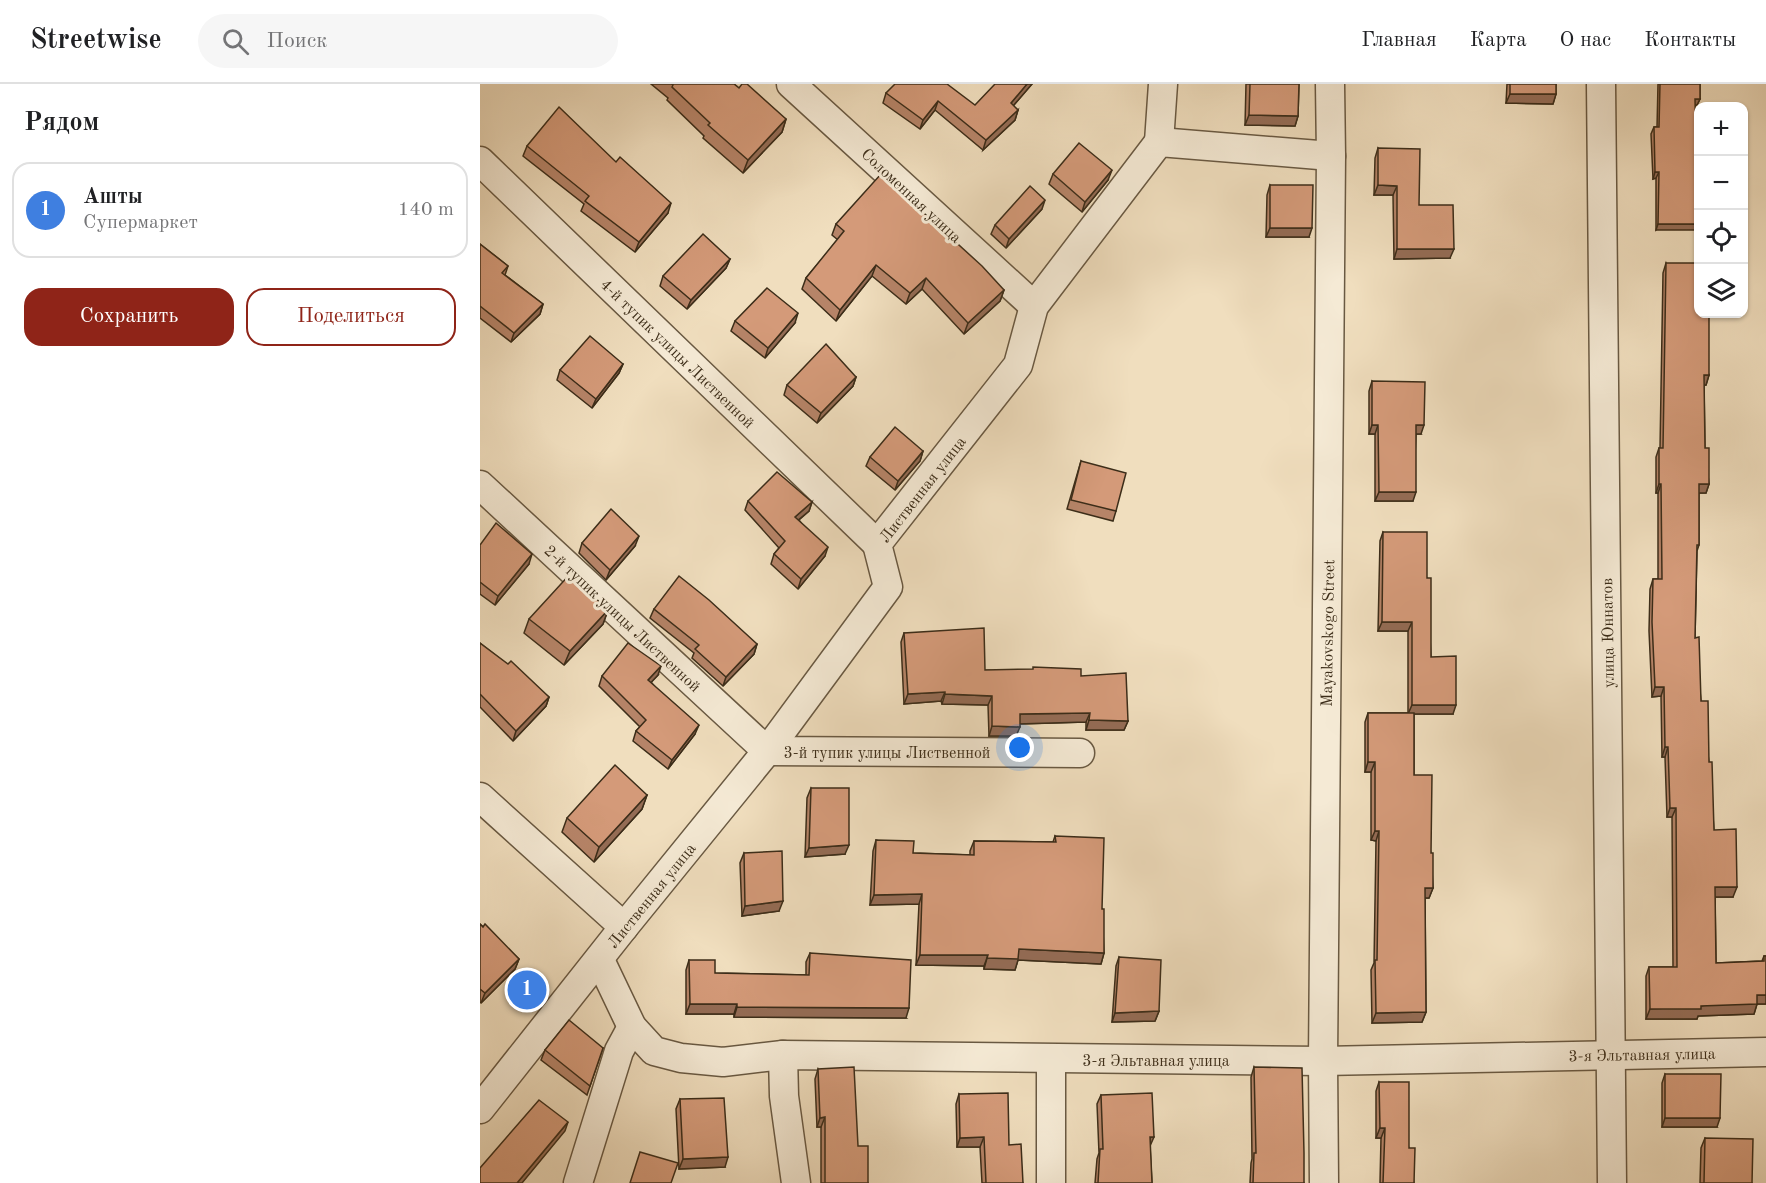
<!DOCTYPE html>
<html lang="ru">
<head>
<meta charset="utf-8">
<style>
  :root { --surface:#fff; --page:#f6f6f6; --text:#202124; --muted:#757577; --line:#e0e0e0; --accent:#8f2418 }
  body { margin:0; font-family:"Old Standard TT",serif; background:var(--page); color:var(--text) }
  .controls { position:absolute; right:18px; top:18px; display:grid; overflow:hidden; border-radius:12px; box-shadow:0 2px 4px #0004 }
  .controls button { width:54px; height:54px; display:grid; place-items:center; padding:0; border:0; border-bottom:2px solid var(--line); background:var(--surface); color:var(--text); font:30px sans-serif }
  .you { position:absolute; left:540px; top:664px; width:21px; height:21px; margin:-15px; border:4px solid #fff; border-radius:50%; background:#1a73e8; box-shadow:0 0 0 9px #1a73e833 }
  .badge { display:grid; place-items:center; width:39px; height:39px; border-radius:50%; background:var(--accent); color:#fff; font-size:20px; font-weight:700 }
  .pin { position:absolute; translate:-50% -50%; border:3px solid #fff; box-shadow:0 2px 6px #0006 }
  .list { margin:0; padding:0; list-style:none }
  h2 { display:flex; justify-content:space-between; align-items:center; height:78px; margin:0; padding:0 24px; font-size:26px }
  h2 small { font-size:20px; font-weight:400; color:var(--muted) }
  .list li { display:grid; grid-template-columns:39px 1fr auto; gap:18px; align-items:center; box-sizing:border-box; height:96px; margin:0 12px 12px; padding:0 12px; border:2px solid var(--line); border-radius:18px }
  .list b { display:block; font-size:22px; white-space:nowrap }
  .list p { margin:0; font-size:20px; white-space:nowrap; color:var(--muted) }
  .list em { font-size:20px; font-style:normal; color:var(--muted) }
  .actions { display:flex; gap:12px; padding:18px 24px }
  .actions a { flex:1; padding:14px 0; border:2px solid var(--accent); border-radius:18px; text-align:center; font-size:21px; color:var(--accent) }
  .actions .main { background:var(--accent); color:#fff }
  .icon { flex:none; width:33px; height:33px; fill:none; stroke:currentColor; stroke-width:2; stroke-linecap:round; stroke-linejoin:round }
  .map { position:relative; flex:none; width:1286px; height:1099px; overflow:hidden }
  header { display:flex; align-items:center; gap:36px; box-sizing:border-box; height:84px; padding:0 30px; background:var(--surface); border-bottom:2px solid var(--line) }
  header strong { font-size:28px }
  nav { display:flex; gap:33px; margin-inline-start:auto; font-size:21px }
  .search { width:420px; height:54px; background:var(--page); display:flex; align-items:center; gap:15px; box-sizing:border-box; padding:0 21px; border-radius:33px; color:var(--muted); font-size:22px }
  main { display:flex }
  aside { flex:1; background:var(--surface) }
  .map>svg:first-child { display:block }
</style>
</head>
<body>
<header>
<strong>Streetwise</strong>
<div class="search"><svg class="icon" aria-label="search" viewBox="0 0 24 24"><circle cx="10" cy="10" r="6"/><path d="M15 15l6 6"/></svg>Поиск</div>
<nav><a>Главная</a><a>Карта</a><a>О нас</a><a>Контакты</a></nav>
</header>
<main>
<aside>
<h2>Рядом<small></small></h2>
<ul class="list">
<li><span class="badge" style="background:#3f7fe0">1</span><div><b>Ашты</b><p>Супермаркет</p></div><em>140 m</em></li>
</ul>
<div class="actions"><a class="main">Сохранить</a><a>Поделиться</a></div>
</aside>
<div class="map">
<svg width="1286" height="1099" viewBox="0 0 1286 1099">
  <rect width="100%" height="100%" fill="#f0debe"/>
  <filter id="stains"><feTurbulence type="fractalNoise" baseFrequency=".00333" numOctaves="4"/><feColorMatrix values="0 0 0 0 .2 0 0 0 0 .09 0 0 0 0 .02 0 0 0 .5 -.17"/></filter>
  <radialGradient id="worn" r=".72"><stop offset=".6" stop-color="#630" stop-opacity="0"/><stop offset="1" stop-color="#630" stop-opacity=".3"/></radialGradient>
  <g fill="none" stroke-linecap="round" stroke-linejoin="round">
    <!-- minor casing -->
    <g stroke="#695942" stroke-width="31">
      <g id="minor">
        <polyline points="311,0 554,222"/>
        <polyline points="1121,0 1132,1099"/>
        <polyline points="679,58 683,0"/>
        <polyline points="0,77 397,460"/>
        <polyline points="0,401 287,667 600,669"/>
        <polyline points="0,713 144,843"/>
        <polyline points="120,876 152,943 174,967 201,974 243,978 303,971 843,977 1286,968"/>
        <polyline points="303,971 304,1012 316,1099"/>
        <polyline points="571,975 571,1099"/>
        <polyline points="0,1025 144,843 287,667 408,503 397,460 538,281 554,222 679,58 851,72"/>
        <polyline points="98,1099 139,967 152,943"/>
        <polyline points="844,1099 843,977 851,72 850,0"/>
      </g>
    </g>
    <!-- minor -->
    <use href="#minor" stroke="#f5ead5" stroke-width="28"/>
  </g>
  <!-- wall -->
  <g fill="#b68468" stroke="#3c2d19" stroke-width="1.5">
    <polygon points="171,0 254,0 259,4 306,35 302,48 263,89 223,54 224,52 187,16 188,14"/>
    <polygon points="552,0 533,22 538,26 535,36 503,66 455,26 440,45 403,19 406,9 495,21"/>
    <polygon points="766,0 819,0 818,32 815,42 765,41"/>
    <polygon points="1027,0 1076,0 1076,10 1073,20 1026,19"/>
    <polygon points="1178,0 1220,0 1220,15 1217,21 1215,21 1217,107 1176,146 1176,94 1173,95 1171,50 1174,43 1177,43"/>
    <polygon points="47,62 136,78 188,129 155,168 101,127 104,120 43,72"/>
    <polygon points="898,64 939,121 970,174 914,175 913,111 894,111 895,74"/>
    <polygon points="573,90 628,96 602,128 569,100"/>
    <polygon points="790,101 829,153 786,153 787,111"/>
    <polygon points="562,125 526,164 511,150 515,141"/>
    <polygon points="356,140 524,206 520,217 484,250 442,205 426,220 392,192 356,237 322,205 326,194 358,156 352,151"/>
    <polygon points="0,160 28,182 25,191 63,220 60,230 31,258 0,234"/>
    <polygon points="250,175 246,184 207,225 180,202 183,192"/>
    <polygon points="1186,179 1229,291 1226,301 1224,301 1225,364 1229,400 1226,409 1219,409 1219,461 1217,467 1215,554 1221,617 1229,678 1234,746 1253,813 1235,813 1236,879 1282,877 1284,872 1286,872 1286,920 1277,920 1274,930 1218,932 1217,935 1166,935 1166,892 1169,883 1193,883 1192,733 1187,733 1185,673 1182,673 1181,612 1172,613 1169,547 1170,505 1173,495 1178,495 1178,409 1176,409 1176,373 1179,364 1180,364 1183,189"/>
    <polygon points="255,237 315,239 285,274 251,247"/>
    <polygon points="143,280 139,289 112,324 77,296 80,286"/>
    <polygon points="376,293 373,302 337,339 304,311 307,301"/>
    <polygon points="892,297 941,350 936,350 933,417 895,417 895,350 889,350 889,307"/>
    <polygon points="443,367 440,377 415,406 386,382 390,373"/>
    <polygon points="601,377 636,427 633,437 587,425"/>
    <polygon points="268,417 332,418 329,427 319,436 345,472 318,505 291,480 294,470 299,464 265,426"/>
    <polygon points="903,448 947,494 951,573 973,630 934,630 934,691 951,769 953,804 949,814 945,814 946,928 942,938 892,939 891,886 894,879 896,757 891,756 891,688 885,688 885,638 888,629 928,629 928,547 898,547 900,457"/>
    <polygon points="102,459 155,462 126,496 99,469"/>
    <polygon points="0,461 49,480 15,521 0,510"/>
    <polygon points="109,509 128,526 123,540 84,581 44,549 49,535"/>
    <polygon points="174,525 277,560 274,570 243,602 212,574 214,569 170,534"/>
    <polygon points="424,549 505,586 601,592 648,637 644,646 606,646 606,638 540,640 536,652 509,652 508,621 462,620 461,617 424,620 421,558"/>
    <polygon points="0,559 69,613 66,622 33,657 0,623"/>
    <polygon points="178,591 171,598 215,650 188,685 153,657 156,647 160,643 119,602 122,592"/>
    <polygon points="331,704 365,770 325,773 327,714"/>
    <polygon points="167,711 162,725 114,778 82,748 87,734"/>
    <polygon points="575,752 622,825 624,869 621,880 538,876 535,886 504,885 504,882 436,881 439,820 390,821 393,767 396,756 433,769 490,771 490,767 494,757 573,758"/>
    <polygon points="264,769 299,827 262,832 260,779"/>
    <polygon points="0,840 39,875 35,885 1,919 0,918"/>
    <polygon points="330,869 426,934 254,933 254,930 206,930 206,886 209,876 235,889 326,891 326,878"/>
    <polygon points="639,873 679,927 675,937 632,938 636,882"/>
    <polygon points="123,964 107,1011 61,976 65,966"/>
    <polygon points="774,983 824,1099 770,1099 771,1079 772,1075 771,993"/>
    <polygon points="338,985 388,1099 341,1099 341,1043 337,1043 335,995"/>
    <polygon points="1185,990 1237,1043 1182,1043 1182,999"/>
    <polygon points="899,998 929,1064 934,1099 900,1099 901,1054 896,1054 896,1007"/>
    <polygon points="479,1010 543,1099 502,1099 500,1063 477,1063 476,1020"/>
    <polygon points="621,1011 670,1062 672,1099 615,1099 617,1075 619,1069 617,1020"/>
    <polygon points="200,1015 245,1083 199,1085 196,1025"/>
    <polygon points="1225,1054 1272,1099 1220,1099 1221,1064"/>
  </g>
  <!-- shaded-wall -->
  <g fill="#946c55" stroke="#3c2d19" stroke-width="1.5">
    <polygon points="547,0 552,0 527,29 531,19"/>
    <polygon points="1030,10 1076,10 1073,20 1026,19"/>
    <polygon points="1215,15 1220,15 1217,21 1213,21"/>
    <polygon points="458,17 455,26 440,45 443,36"/>
    <polygon points="538,26 535,36 503,66 506,56"/>
    <polygon points="769,31 818,32 815,42 765,41"/>
    <polygon points="306,35 302,48 263,89 268,76"/>
    <polygon points="632,86 628,96 602,128 605,118"/>
    <polygon points="1175,88 1179,88 1176,94 1173,95"/>
    <polygon points="898,101 917,102 913,111 894,111"/>
    <polygon points="565,116 562,125 526,164 529,155"/>
    <polygon points="191,119 188,129 155,168 159,158"/>
    <polygon points="1178,140 1218,140 1218,146 1176,146"/>
    <polygon points="790,144 832,144 829,153 786,153"/>
    <polygon points="917,165 974,165 970,174 914,175"/>
    <polygon points="250,175 246,184 207,225 211,216"/>
    <polygon points="396,181 392,192 356,237 360,226"/>
    <polygon points="446,194 442,205 426,220 430,209"/>
    <polygon points="524,206 520,217 484,250 488,239"/>
    <polygon points="63,220 60,230 31,258 34,249"/>
    <polygon points="318,229 315,239 285,274 288,264"/>
    <polygon points="143,280 139,289 112,324 116,315"/>
    <polygon points="1224,291 1229,291 1226,301 1220,301"/>
    <polygon points="376,293 373,302 337,339 341,329"/>
    <polygon points="892,341 898,341 895,350 889,350"/>
    <polygon points="936,341 944,341 941,350 933,350"/>
    <polygon points="443,367 440,377 415,406 418,397"/>
    <polygon points="1179,400 1181,400 1178,409 1176,409"/>
    <polygon points="1219,400 1229,400 1226,409 1215,409"/>
    <polygon points="899,408 936,408 933,417 895,417"/>
    <polygon points="332,418 329,427 311,442 315,433"/>
    <polygon points="159,452 155,462 126,496 130,486"/>
    <polygon points="348,463 345,472 318,505 321,495"/>
    <polygon points="52,470 49,480 15,521 18,512"/>
    <polygon points="128,526 123,540 84,581 90,567"/>
    <polygon points="902,538 932,538 928,547 898,547"/>
    <polygon points="277,560 274,570 243,602 246,593"/>
    <polygon points="181,582 178,591 165,605 168,596"/>
    <polygon points="1175,603 1184,603 1181,612 1172,613"/>
    <polygon points="465,608 461,617 424,620 428,610"/>
    <polygon points="465,610 512,612 508,621 462,620"/>
    <polygon points="69,613 66,622 33,657 36,647"/>
    <polygon points="932,621 976,621 973,630 928,630"/>
    <polygon points="610,629 606,638 537,640 540,630"/>
    <polygon points="609,636 648,637 644,646 606,646"/>
    <polygon points="219,641 215,650 188,685 192,676"/>
    <polygon points="512,642 540,643 536,652 509,652"/>
    <polygon points="1185,663 1188,663 1185,673 1182,673"/>
    <polygon points="888,678 895,678 891,688 885,688"/>
    <polygon points="167,711 162,725 114,778 119,763"/>
    <polygon points="1190,724 1196,724 1192,733 1187,733"/>
    <polygon points="895,747 899,747 896,757 891,756"/>
    <polygon points="369,761 365,770 325,773 329,764"/>
    <polygon points="1235,803 1257,803 1253,813 1231,813"/>
    <polygon points="945,804 953,804 949,814 942,814"/>
    <polygon points="442,810 439,820 390,821 394,811"/>
    <polygon points="303,817 299,827 262,832 265,822"/>
    <polygon points="539,865 624,869 621,880 538,876 535,886 504,885 507,874"/>
    <polygon points="440,871 508,871 504,882 436,881"/>
    <polygon points="39,875 35,885 1,919 5,909"/>
    <polygon points="1277,911 1286,911 1286,920 1277,920 1274,930 1218,932 1217,935 1166,935 1170,925 1221,922"/>
    <polygon points="210,920 257,920 254,930 206,930"/>
    <polygon points="257,923 429,924 426,934 254,933"/>
    <polygon points="679,927 675,937 632,938 635,929"/>
    <polygon points="946,928 942,938 892,939 896,929"/>
    <polygon points="345,1033 341,1043 337,1043 340,1034"/>
    <polygon points="1185,1034 1240,1034 1237,1043 1182,1043"/>
    <polygon points="88,1038 85,1047 42,1099 37,1099"/>
    <polygon points="900,1044 905,1044 901,1054 896,1054"/>
    <polygon points="504,1053 500,1063 477,1063 480,1054"/>
    <polygon points="670,1053 674,1053 670,1062"/>
    <polygon points="248,1073 245,1083 199,1085 203,1075"/>
  </g>
  <!-- building -->
  <g fill="#d49a79" stroke="#3c2d19" stroke-width="1.5">
    <polygon points="192,0 254,0 259,4 262,0 267,0 306,35 268,76 228,41 230,39 192,3 193,1"/>
    <polygon points="415,0 467,0 495,21 515,0 547,0 531,19 538,26 506,56 458,17 443,36 406,9"/>
    <polygon points="770,0 819,0 818,32 769,31"/>
    <rect x="1030" y="0" width="46" height="10"/>
    <polygon points="1180,0 1220,0 1220,15 1215,15 1217,107 1218,107 1218,140 1178,140 1179,88 1175,88 1174,43 1179,43"/>
    <polygon points="79,23 136,78 140,73 191,119 159,158 105,117 109,112 47,62"/>
    <polygon points="599,59 632,86 605,118 573,90"/>
    <polygon points="898,64 940,65 939,121 973,121 974,165 917,165 917,102 898,101"/>
    <polygon points="401,90 502,182 524,206 488,239 446,194 430,209 396,181 360,226 326,194 364,147 356,140"/>
    <polygon points="790,101 833,101 832,144 790,144"/>
    <polygon points="550,102 565,116 529,155 515,141"/>
    <polygon points="223,150 250,175 211,216 183,192"/>
    <polygon points="0,160 28,182 22,189 63,220 34,249 0,222"/>
    <polygon points="1186,179 1218,179 1218,230 1229,230 1229,291 1224,291 1225,364 1229,364 1229,400 1219,400 1219,461 1217,461 1215,554 1219,553 1221,617 1228,617 1229,678 1232,678 1234,746 1256,745 1257,803 1235,803 1236,879 1284,877 1284,872 1286,872 1286,911 1277,911 1277,920 1221,922 1221,925 1170,925 1169,883 1197,883 1196,724 1190,724 1188,663 1185,663 1184,603 1175,603 1172,538 1173,495 1182,495 1181,400 1179,400 1179,364 1183,364"/>
    <polygon points="287,204 318,229 288,264 255,237"/>
    <polygon points="110,252 143,280 116,315 80,286"/>
    <polygon points="346,260 376,293 341,329 307,301"/>
    <polygon points="892,297 945,298 944,341 936,341 936,408 899,408 898,341 892,341"/>
    <polygon points="415,343 443,367 418,397 390,373"/>
    <polygon points="601,377 646,389 636,427 591,416"/>
    <polygon points="297,388 332,418 315,433 348,463 321,495 294,470 305,457 268,417"/>
    <polygon points="131,425 159,452 130,486 102,459"/>
    <polygon points="16,439 52,470 18,512 0,498 0,461"/>
    <polygon points="903,448 947,448 947,494 951,494 951,573 976,572 976,621 932,621 932,538 902,538"/>
    <polygon points="91,489 110,507 109,508 128,526 90,567 49,535"/>
    <polygon points="199,492 229,516 277,560 246,593 215,565 219,561 174,525"/>
    <polygon points="504,544 505,586 553,585 553,583 601,585 601,592 646,589 648,637 609,636 610,629 540,630 540,643 512,642 512,612 465,610 465,608 428,610 424,549"/>
    <polygon points="0,559 28,580 31,577 69,613 36,647 0,610"/>
    <polygon points="148,559 181,582 168,596 219,641 192,676 156,647 166,636 122,592"/>
    <polygon points="888,629 934,629 934,691 952,691 951,769 953,769 953,804 945,804 946,928 896,929 895,876 897,876 899,747 895,747 895,678 888,678"/>
    <polygon points="135,681 167,711 119,763 87,734"/>
    <polygon points="331,704 369,704 369,761 329,764"/>
    <polygon points="575,752 624,754 622,825 624,825 624,869 539,865 538,875 507,874 508,871 440,871 442,810 394,811 396,756 434,757 433,769 494,771 494,757 576,758"/>
    <polygon points="302,767 303,817 265,822 264,769"/>
    <polygon points="0,840 3,843 5,840 39,875 5,909 0,905"/>
    <polygon points="330,869 431,876 429,924 257,923 257,920 210,920 209,876 235,876 235,889 329,891"/>
    <polygon points="639,873 681,876 679,927 635,929"/>
    <polygon points="89,936 123,964 110,1002 65,966"/>
    <polygon points="374,983 378,1062 388,1062 388,1099 345,1099 345,1033 340,1034 338,985"/>
    <polygon points="774,983 822,984 824,1069 824,1099 773,1099 774,1069 776,1069"/>
    <polygon points="1185,990 1241,990 1240,1034 1185,1034"/>
    <polygon points="899,998 929,998 929,1064 935,1064 934,1099 903,1099 905,1044 900,1044"/>
    <polygon points="528,1009 529,1061 541,1060 543,1099 506,1099 504,1053 480,1054 479,1010"/>
    <polygon points="672,1009 674,1053 670,1053 672,1099 618,1099 620,1065 623,1065 621,1011"/>
    <polygon points="244,1014 248,1073 203,1075 200,1015"/>
    <polygon points="59,1016 88,1038 37,1099 0,1099 0,1084"/>
    <polygon points="1225,1054 1273,1055 1272,1099 1224,1099"/>
    <polygon points="160,1068 198,1079 191,1099 150,1099"/>
  </g>
  <g text-anchor="middle" stroke-width="6" stroke-linejoin="round" paint-order="stroke">
    <!-- street labels -->
    <g font-size="16" fill="#3c2d19" stroke="#f5ead5">
      <text transform="translate(432 111) rotate(43)" y="6">Соломенная улица</text>
      <text transform="translate(198 269) rotate(44)" y="6">4-й тупик улицы Лиственной</text>
      <text transform="translate(442 405) rotate(-52)" y="6">Лиственная улица</text>
      <text transform="translate(143 534) rotate(43)" y="6">2-й тупик улицы Лиственной</text>
      <text transform="translate(847 549) rotate(-89)" y="6">Mayakovskogo Street</text>
      <text transform="translate(1127 549) rotate(-91)" y="6">улица Юннатов</text>
      <text x="407" y="674">3-й тупик улицы Лиственной</text>
      <text transform="translate(171 811) rotate(-51)" y="6">Лиственная улица</text>
      <text transform="translate(1162 970) rotate(-1)" y="6">3-я Эльтавная улица</text>
      <text x="676" y="982">3-я Эльтавная улица</text>
    </g>
  </g>
  <rect width="100%" height="100%" filter="url(#stains)"/>
  <rect width="100%" height="100%" fill="url(#worn)"/>
</svg>
<div class="controls">
<button>+</button>
<button>−</button>
<button><svg class="icon" aria-label="locate" viewBox="0 0 24 24"><circle cx="12" cy="12" r="6"/><path d="M12 2v4M12 18v4M2 12h4M18 12h4"/></svg></button>
<button><svg class="icon" aria-label="layers" viewBox="0 0 24 24"><path d="M12 4l9 5-9 5-9-5zM3 14l9 5 9-5"/></svg></button>
</div>
<div class="you"></div>
<div class="pin badge" style="left:47px;top:906px;background:#3f7fe0">1</div>
</div>
</main>
</body>
</html>
